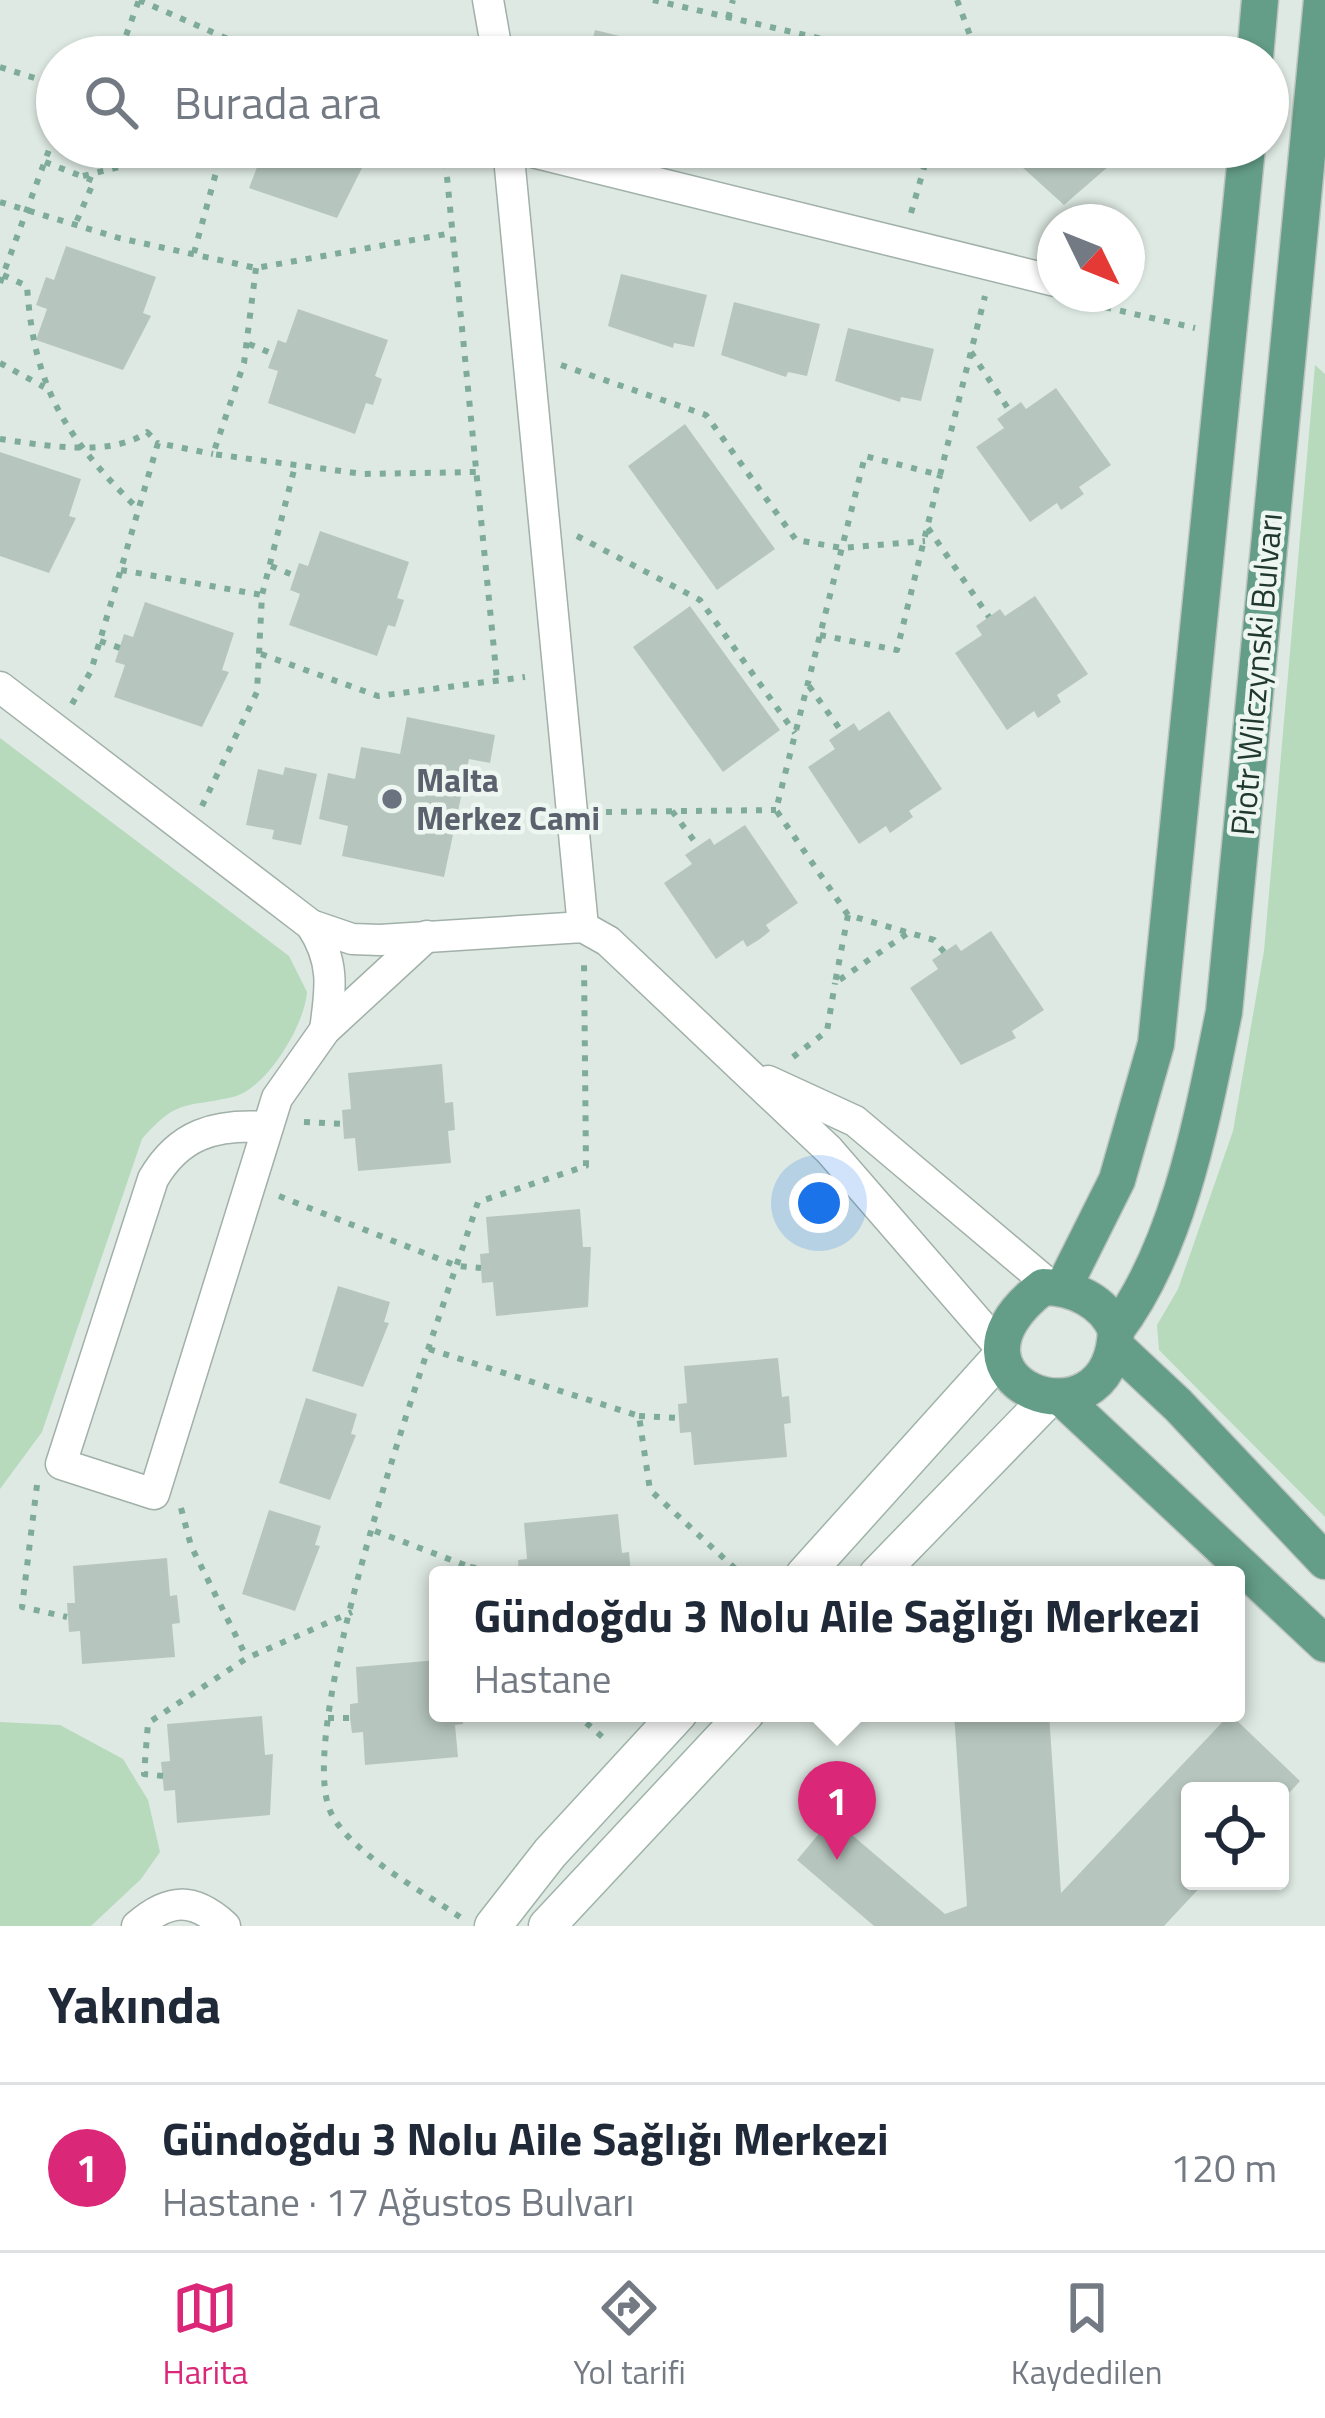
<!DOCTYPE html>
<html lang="tr">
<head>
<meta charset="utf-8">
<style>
  :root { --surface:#fff; --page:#f6f6f7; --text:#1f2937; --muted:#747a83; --line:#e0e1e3; --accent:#db2777 }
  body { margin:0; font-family:"Titillium Web",sans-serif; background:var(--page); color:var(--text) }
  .controls { position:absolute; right:36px; bottom:36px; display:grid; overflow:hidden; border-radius:12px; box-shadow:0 3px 9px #0004 }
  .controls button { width:108px; height:108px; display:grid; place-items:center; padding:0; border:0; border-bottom:3px solid var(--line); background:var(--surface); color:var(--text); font:60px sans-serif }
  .compass { position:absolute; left:1037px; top:204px; width:108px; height:108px; border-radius:50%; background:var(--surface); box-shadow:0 3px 9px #0004; rotate:133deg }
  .you { position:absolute; left:819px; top:1203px; width:42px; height:42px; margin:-30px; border:9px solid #fff; border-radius:50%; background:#1a73e8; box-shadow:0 0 0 18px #1a73e833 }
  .badge { display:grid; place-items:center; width:78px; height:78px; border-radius:50%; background:var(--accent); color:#fff; font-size:39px; font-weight:700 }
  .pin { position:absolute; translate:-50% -99px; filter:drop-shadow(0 3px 6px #0008) }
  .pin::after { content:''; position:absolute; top:63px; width:42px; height:36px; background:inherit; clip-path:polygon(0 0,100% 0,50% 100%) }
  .popup { position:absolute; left:429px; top:1566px; width:816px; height:156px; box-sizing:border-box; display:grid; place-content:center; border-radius:12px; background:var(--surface); filter:drop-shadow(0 3px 9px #0005); font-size:39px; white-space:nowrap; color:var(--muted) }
  .popup b { font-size:45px; color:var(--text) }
  .popup::after { content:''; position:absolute; left:50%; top:100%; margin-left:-24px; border:24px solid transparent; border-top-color:var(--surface) }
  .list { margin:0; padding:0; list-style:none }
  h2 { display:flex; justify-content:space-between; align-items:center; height:156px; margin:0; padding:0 48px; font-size:51px }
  h2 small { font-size:39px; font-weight:400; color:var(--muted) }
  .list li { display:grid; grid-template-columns:78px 1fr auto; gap:36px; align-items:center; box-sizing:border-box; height:168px; padding:0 48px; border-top:3px solid var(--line) }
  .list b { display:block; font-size:45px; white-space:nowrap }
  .list p { margin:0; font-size:39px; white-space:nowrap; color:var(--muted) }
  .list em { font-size:39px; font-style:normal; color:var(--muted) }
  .icon { flex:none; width:66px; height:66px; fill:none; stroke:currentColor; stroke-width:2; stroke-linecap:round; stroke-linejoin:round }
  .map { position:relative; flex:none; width:1325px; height:1926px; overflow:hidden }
  .search { position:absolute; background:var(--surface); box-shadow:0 3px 9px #0004; left:36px; right:36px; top:36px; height:132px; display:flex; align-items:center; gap:30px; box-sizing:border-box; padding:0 42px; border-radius:66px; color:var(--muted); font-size:45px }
  .sheet { height:324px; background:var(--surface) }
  nav { display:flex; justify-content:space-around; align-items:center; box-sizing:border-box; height:168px; border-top:3px solid var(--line); background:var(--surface); font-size:33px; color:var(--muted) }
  nav a { display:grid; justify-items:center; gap:6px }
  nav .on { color:var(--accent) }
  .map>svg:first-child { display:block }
</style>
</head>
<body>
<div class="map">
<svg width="1325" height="1926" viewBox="0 0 1325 1926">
  <rect width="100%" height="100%" fill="#dee9e3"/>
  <!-- green -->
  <g fill="#b7dabc">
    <polygon points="1315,365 1325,374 1325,1517 1159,1350 1157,1325 1178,1289 1233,1131 1264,951"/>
    <path d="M 0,738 L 289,956 L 307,992 C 305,1024 267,1089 233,1097 C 185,1108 178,1098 142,1139 L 42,1432 L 0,1489 Z"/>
    <polygon points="0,1722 60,1725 123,1759 148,1800 160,1852 141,1879 91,1926 0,1926"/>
  </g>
  <!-- building -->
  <g fill="#b6c6be">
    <polygon points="595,30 681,51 679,57 588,57"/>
    <polygon points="252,147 362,147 357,161 364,164 337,218 249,188 261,157 250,153"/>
    <polygon points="838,147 897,147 895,157 875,153 874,158"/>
    <polygon points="1000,147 1116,147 1104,160 1110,165 1064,205"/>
    <polygon points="66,246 156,277 143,313 151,316 123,370 36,340 47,309 36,305 46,277 54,280"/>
    <polygon points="621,274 707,295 694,347 674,343 673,348 608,326"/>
    <polygon points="734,302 820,324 807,376 788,372 786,377 721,355"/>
    <polygon points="298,309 388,340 375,376 382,379 373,405 366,403 355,434 268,403 278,371 268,368 278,340 286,343"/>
    <polygon points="848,328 934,349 921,401 901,397 900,402 835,381"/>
    <polygon points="1056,388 1111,465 1079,487 1084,494 1061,510 1057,503 1030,522 976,447 1004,428 997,419 1021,402 1026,409"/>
    <polygon points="685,424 775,549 717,590 628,466"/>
    <polygon points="0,452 81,479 69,516 76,518 49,573 0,556"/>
    <polygon points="320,531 409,562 397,598 404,600 395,627 388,625 377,656 289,625 300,594 290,590 299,563 308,566"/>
    <polygon points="1035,596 1088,674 1057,695 1061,702 1038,718 1034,711 1007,730 955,653 982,635 976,626 1000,609 1005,616"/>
    <polygon points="145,602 234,633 222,670 229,672 202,727 114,697 125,665 115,662 124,634 133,637"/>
    <polygon points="690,606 780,730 723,772 633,647"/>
    <polygon points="889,711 942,789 909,811 913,817 890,833 886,826 859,844 808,767 835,749 829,740 854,723 859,731"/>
    <polygon points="407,717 495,735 490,763 469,759 444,877 342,856 348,826 319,819 328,773 355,779 361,747 400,754"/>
    <polygon points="285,767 317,774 301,845 272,839 274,830 246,825 258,769 283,775"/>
    <polygon points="745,825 798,903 766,925 770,931 760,939 747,947 743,940 716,959 664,883 692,864 685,855 710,838 714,845"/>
    <polygon points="991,931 1044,1010 1012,1031 1016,1038 961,1065 910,988 938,969 932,960 956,944 961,951"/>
    <polygon points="442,1064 445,1103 453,1102 455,1130 448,1131 451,1163 358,1171 355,1138 344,1139 342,1110 351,1109 348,1073"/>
    <polygon points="580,1209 583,1247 591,1247 588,1307 496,1316 493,1282 482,1283 480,1254 489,1253 486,1217"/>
    <polygon points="338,1286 390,1302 384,1322 389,1323 363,1387 312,1371"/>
    <polygon points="778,1358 782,1397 789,1396 790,1409 791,1423 784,1424 787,1457 694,1465 691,1432 680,1433 678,1404 687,1403 684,1366"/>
    <polygon points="306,1398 357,1414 351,1434 356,1435 330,1500 279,1483"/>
    <polygon points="269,1510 321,1526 315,1545 320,1546 295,1611 242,1594"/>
    <polygon points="618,1514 622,1553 629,1552 631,1575 519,1575 518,1560 527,1559 524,1523"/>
    <polygon points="167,1558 170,1596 177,1595 180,1623 172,1624 175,1657 82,1664 80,1631 69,1632 67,1603 75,1603 73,1566"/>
    <polygon points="438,1660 438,1713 462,1713 463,1724 455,1725 458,1757 365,1765 363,1732 352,1733 350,1718 350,1704 358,1703 356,1667"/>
    <polygon points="954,1713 1049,1713 1061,1893 1230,1714 1300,1781 1280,1803 1280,1791 1190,1791 1190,1881 1206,1881 1164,1926 874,1926 797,1860 832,1818 945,1914 967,1906"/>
    <polygon points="262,1716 265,1755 273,1754 270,1815 177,1823 175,1790 164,1791 161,1762 170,1761 167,1724"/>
  </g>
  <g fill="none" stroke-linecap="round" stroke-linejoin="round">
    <!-- street casing -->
    <g stroke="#a1b0a9" stroke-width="33">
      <g id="street">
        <polyline points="488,0 498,57"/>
        <polyline points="508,147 583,927"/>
        <polyline points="512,147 1055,281"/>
        <polyline points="0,687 311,925 352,939 380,940 583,927 608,941 829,1150 999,1346"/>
        <path d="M 311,925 C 335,961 331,988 325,1030"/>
        <polyline points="768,1081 855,1121 1052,1287"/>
        <path d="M 265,1127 C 215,1124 179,1134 153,1179 L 61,1464 L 154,1494 L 277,1098 L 325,1030 L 427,936"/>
        <path d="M 137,1926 C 169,1898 193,1897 225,1926"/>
      </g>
    </g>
    <!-- secondary casing -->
    <g stroke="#9eb4a9" stroke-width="39">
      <g id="secondary">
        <polyline points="804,1575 1002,1355"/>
        <polyline points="877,1575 1049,1398"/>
        <polyline points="493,1926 550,1853 679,1713"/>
        <polyline points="547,1926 746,1713"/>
      </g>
    </g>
    <!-- primary casing -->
    <g stroke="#bcc3c1" stroke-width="39">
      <g id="primary">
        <polyline points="1255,57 1260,0"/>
        <path d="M 1043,1287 C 1073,1287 1104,1301 1116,1330 C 1112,1456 920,1381 1043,1287 Z"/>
        <polyline points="1063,1288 1117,1180 1156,1044 1247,147"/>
        <path d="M 1116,1330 C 1180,1246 1203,1113 1224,1012 L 1322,0"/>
        <polyline points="1115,1346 1178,1405 1325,1561"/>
        <polyline points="1062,1398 1325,1644"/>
      </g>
    </g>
    <!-- path -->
    <g stroke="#7fac99" stroke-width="6" stroke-dasharray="6 9" stroke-linecap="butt">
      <polyline points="139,0 269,57"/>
      <polyline points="653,0 901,57"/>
      <polyline points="957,0 978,57"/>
      <polyline points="728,18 733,0"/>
      <polyline points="101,57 104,47 120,52 139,0"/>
      <polyline points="202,57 211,32"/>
      <polyline points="0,67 57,85"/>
      <polyline points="444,147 497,680"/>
      <polyline points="45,162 94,181 75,225"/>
      <polyline points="83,176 200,147"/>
      <polyline points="0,202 119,238 256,268 452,233"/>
      <polyline points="911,213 930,147"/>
      <polyline points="194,253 223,147"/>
      <polyline points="256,268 244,363 213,454 363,474 476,472"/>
      <path d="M 3,275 L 27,286 C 34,389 66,438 139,510"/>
      <polyline points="0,283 57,128"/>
      <polyline points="1100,294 1104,307 1195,328"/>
      <polyline points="249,344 273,354"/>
      <polyline points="971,352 1009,410"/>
      <polyline points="0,363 44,387"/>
      <polyline points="561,365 706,415 796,540 842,548 925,541"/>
      <path d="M 0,439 C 41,445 112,458 147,432 L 158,443"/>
      <polyline points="928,528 989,617"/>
      <polyline points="577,536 700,600 795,733"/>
      <polyline points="271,566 295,576"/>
      <polyline points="121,570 262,595"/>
      <polyline points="820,635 897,650 940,475"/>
      <polyline points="100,641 120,648"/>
      <polyline points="261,654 378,696 525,677"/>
      <polyline points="809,686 842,732"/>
      <polyline points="72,704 91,671 158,443 213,454"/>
      <polyline points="202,806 257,692 262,595 294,470"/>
      <polyline points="672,811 698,846"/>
      <polyline points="606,812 776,810"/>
      <polyline points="848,915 835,983 908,933"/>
      <polyline points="944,952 934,940 848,915 776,810 865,456 940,475 985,296"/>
      <polyline points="793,1057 827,1031 835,983"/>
      <polyline points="304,1122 343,1124"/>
      <polyline points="279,1196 457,1266 481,1268"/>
      <polyline points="429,1349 639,1416 650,1490 742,1575"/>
      <polyline points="639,1416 679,1418"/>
      <polyline points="37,1485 22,1607 67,1617"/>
      <polyline points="181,1508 191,1546 247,1658"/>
      <polyline points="375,1531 470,1567 471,1575"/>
      <polyline points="470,1567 519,1574"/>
      <polyline points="575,1713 608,1742"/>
      <polyline points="328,1718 350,1718"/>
      <polyline points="163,1776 144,1774 148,1723 247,1658 352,1612"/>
      <path d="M 460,1917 C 424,1892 344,1850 329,1808 C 295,1710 441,1315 478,1202 L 586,1166 L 584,961"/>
    </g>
    <!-- street -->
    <use href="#street" stroke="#fff" stroke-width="30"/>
    <!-- secondary -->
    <use href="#secondary" stroke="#fff" stroke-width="36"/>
    <!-- primary -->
    <use href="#primary" stroke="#649d88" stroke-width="36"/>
  </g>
  <!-- markers -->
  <circle fill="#6b7280" stroke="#eef6f1" stroke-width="4.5" cx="392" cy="799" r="12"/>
  <g text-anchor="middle" stroke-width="9" stroke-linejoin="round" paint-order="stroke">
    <!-- street labels -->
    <g font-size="33" fill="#20382f" stroke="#eef6f1">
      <text transform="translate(1256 674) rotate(-85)" y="12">Piotr Wilczynski Bulvarı</text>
    </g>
    <!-- worship labels -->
    <g font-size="33" font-weight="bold" fill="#5b616d" stroke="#eef6f1" text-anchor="start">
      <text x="416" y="792">Malta<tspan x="416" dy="38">Merkez Cami</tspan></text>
    </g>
  </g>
</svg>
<div class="controls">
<button><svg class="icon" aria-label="locate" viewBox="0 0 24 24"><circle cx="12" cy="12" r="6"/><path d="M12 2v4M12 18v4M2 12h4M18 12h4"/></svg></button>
</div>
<svg class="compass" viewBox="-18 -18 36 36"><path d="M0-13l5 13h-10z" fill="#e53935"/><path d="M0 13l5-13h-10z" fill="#747a83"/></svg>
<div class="you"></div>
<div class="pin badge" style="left:837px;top:1860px">1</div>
<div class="popup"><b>Gündoğdu 3 Nolu Aile Sağlığı Merkezi</b>Hastane</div>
<div class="search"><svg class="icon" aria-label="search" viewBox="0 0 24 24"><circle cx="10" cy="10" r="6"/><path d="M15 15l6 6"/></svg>Burada ara</div>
</div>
<section class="sheet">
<h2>Yakında<small></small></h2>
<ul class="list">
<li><span class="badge">1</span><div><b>Gündoğdu 3 Nolu Aile Sağlığı Merkezi</b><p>Hastane · 17 Ağustos Bulvarı</p></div><em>120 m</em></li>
</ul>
</section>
<nav>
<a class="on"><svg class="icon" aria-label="map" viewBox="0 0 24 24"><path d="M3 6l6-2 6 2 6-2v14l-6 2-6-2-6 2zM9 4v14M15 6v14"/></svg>Harita</a>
<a><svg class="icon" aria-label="directions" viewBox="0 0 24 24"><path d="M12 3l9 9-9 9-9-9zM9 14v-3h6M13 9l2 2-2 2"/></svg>Yol tarifi</a>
<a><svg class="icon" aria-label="saved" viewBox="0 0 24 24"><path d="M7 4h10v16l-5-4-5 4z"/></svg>Kaydedilen</a>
</nav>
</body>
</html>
